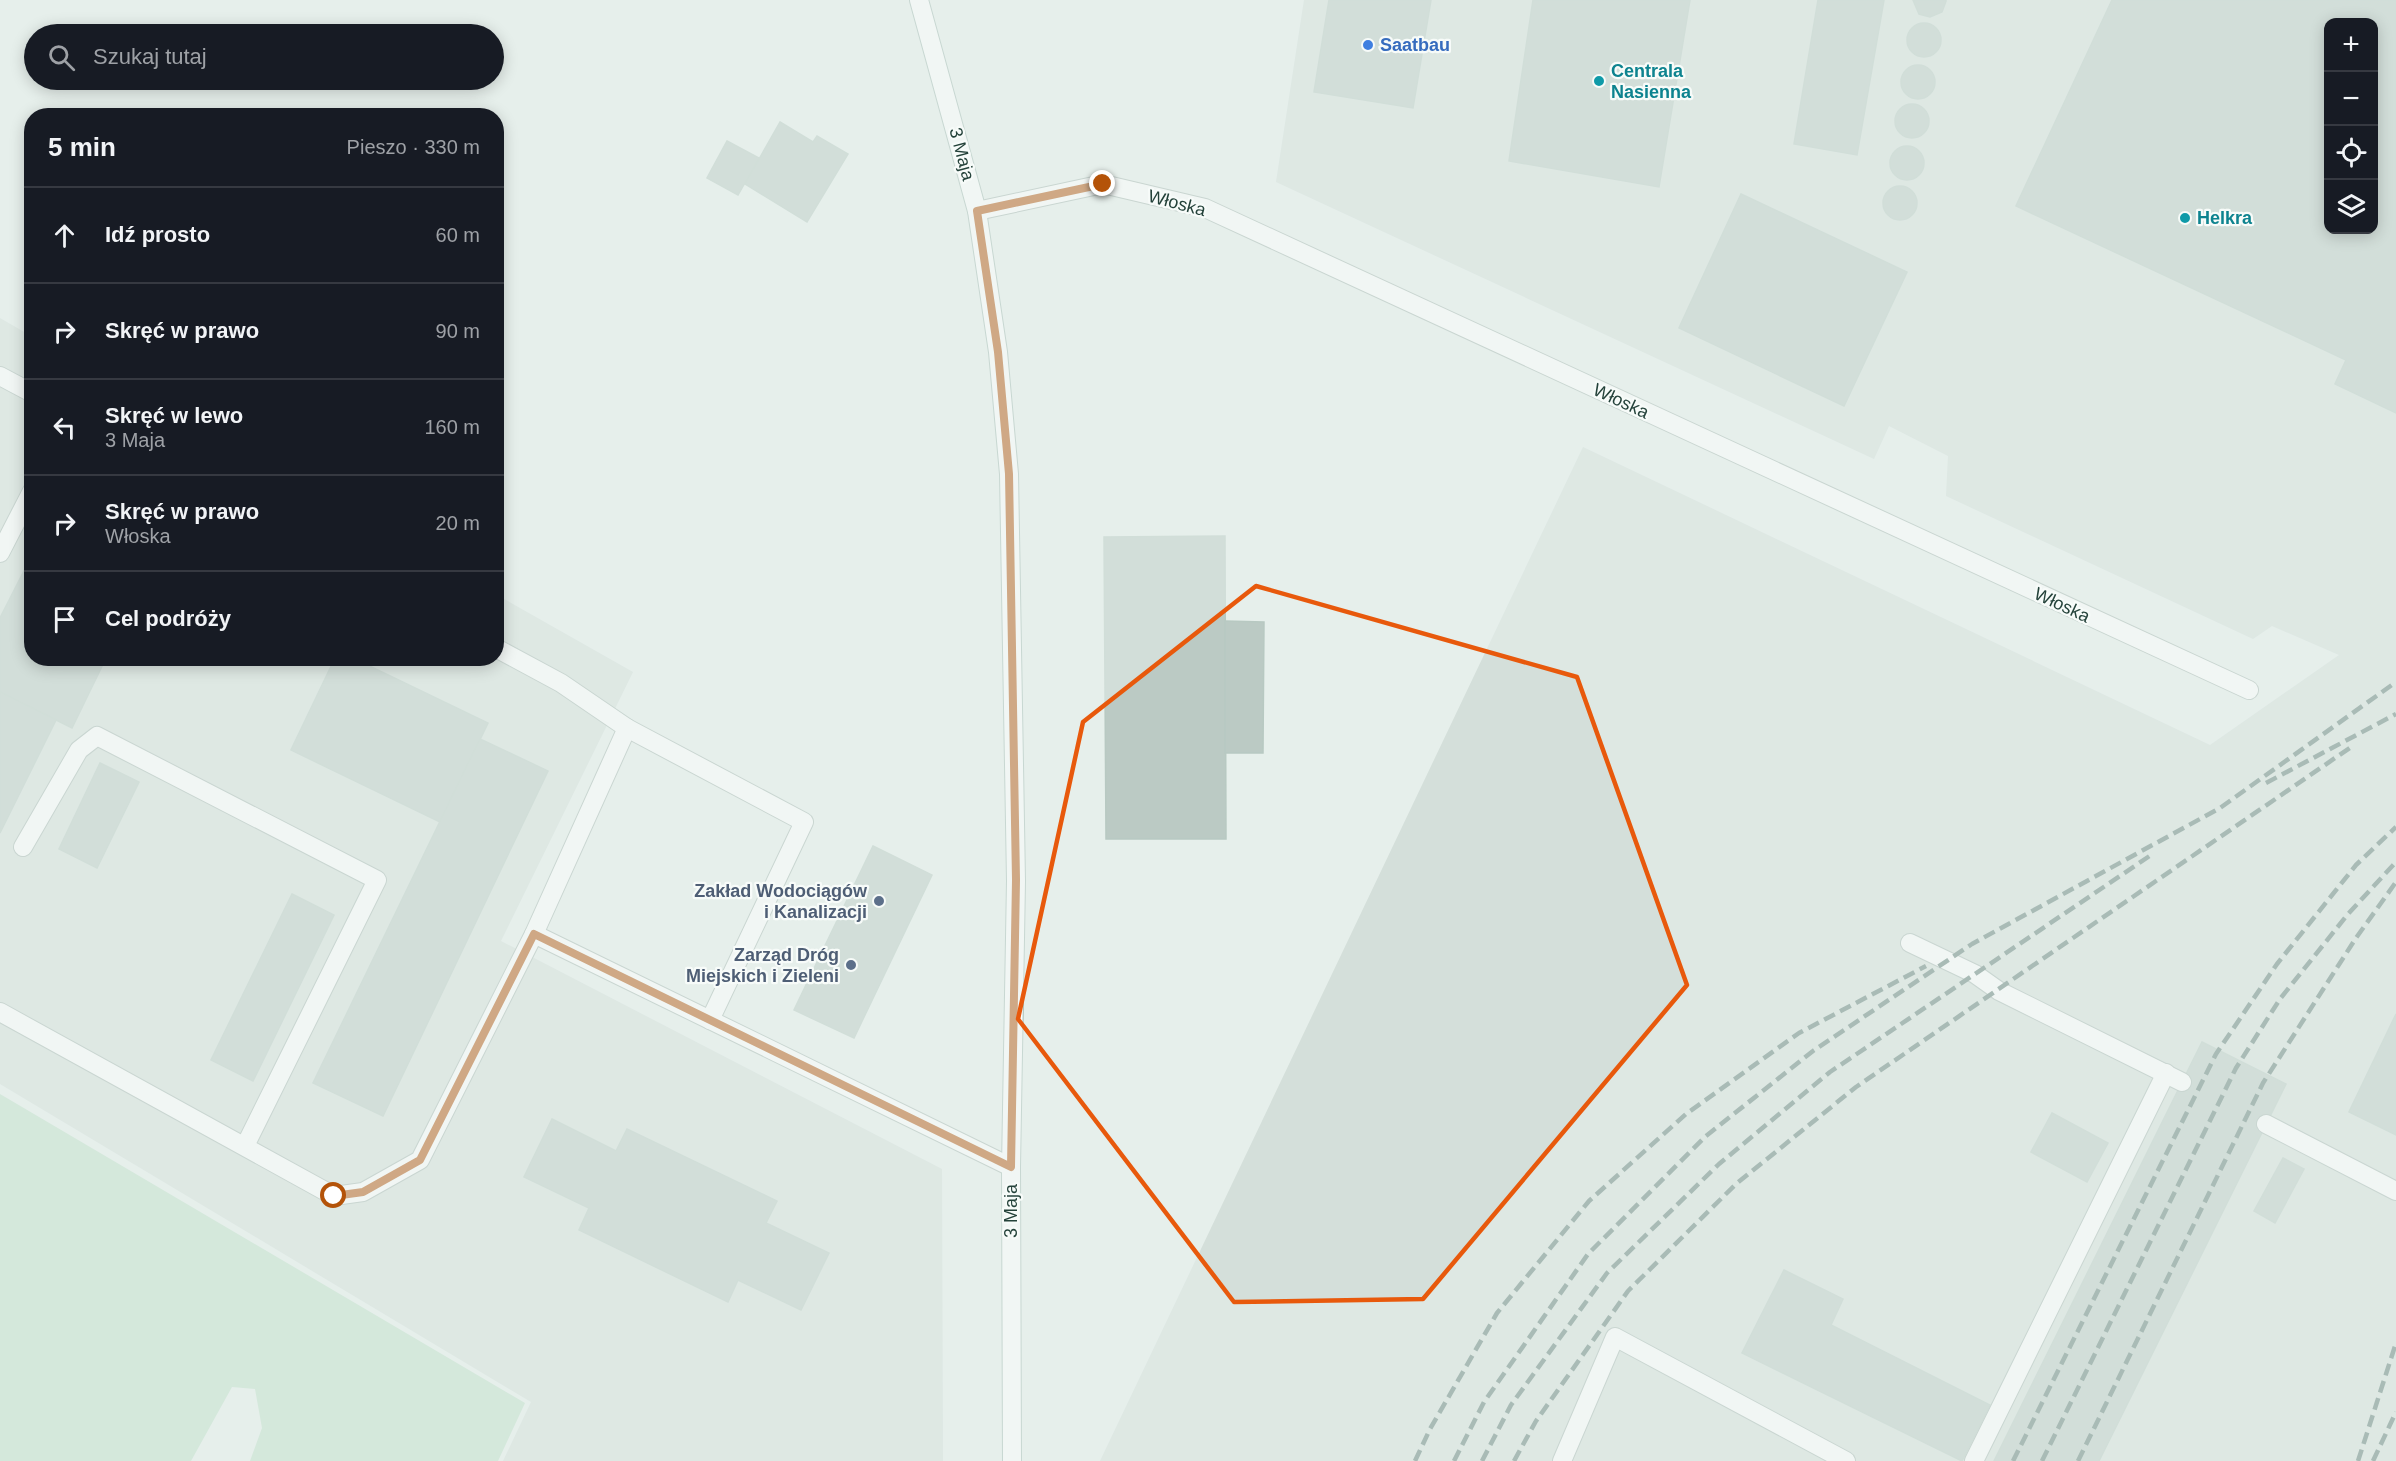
<!DOCTYPE html>
<html lang="pl">
<head>
<meta charset="utf-8">
<style>
  :root { --surface:#171b24; --page:#20242c; --text:#f1f3f6; --muted:#9ea1a6; --line:#363941 }
  body { margin:0; font-family:Helvetica,sans-serif; background:var(--page); color:var(--text) }
  .controls { position:absolute; right:18px; top:18px; display:grid; overflow:hidden; border-radius:12px; box-shadow:0 3px 15px #0003 }
  .controls button { width:54px; height:54px; display:grid; place-items:center; padding:0; border:0; border-bottom:2px solid var(--line); background:var(--surface); color:var(--text); font:30px sans-serif }
  .stop { position:absolute; width:18px; height:18px; margin:-14px; border:4px solid #b45309; border-radius:50%; background:#fff }
  .stop.end { background:#b45309; border-color:#fff; box-shadow:0 2px 6px #0008 }
  .list { margin:0; padding:0; list-style:none }
  h2 { display:flex; justify-content:space-between; align-items:center; height:78px; margin:0; padding:0 24px; font-size:26px }
  h2 small { font-size:20px; font-weight:400; color:var(--muted) }
  .list li { display:grid; grid-template-columns:39px 1fr auto; gap:18px; align-items:center; box-sizing:border-box; height:96px; padding:0 24px; border-top:2px solid var(--line) }
  .list b { display:block; font-size:22px; white-space:nowrap }
  .list p { margin:0; font-size:20px; white-space:nowrap; color:var(--muted) }
  .list em { font-size:20px; font-style:normal; color:var(--muted) }
  .icon { flex:none; width:33px; height:33px; fill:none; stroke:currentColor; stroke-width:2; stroke-linecap:round; stroke-linejoin:round }
  .map { position:relative; flex:none; width:2396px; height:1461px; overflow:hidden }
  .search { position:absolute; background:var(--surface); box-shadow:0 3px 15px #0003; left:24px; top:24px; width:480px; height:66px; display:flex; align-items:center; gap:15px; box-sizing:border-box; padding:0 21px; border-radius:33px; color:var(--muted); font-size:22px }
  .panel { position:absolute; background:var(--surface); box-shadow:0 3px 15px #0003; left:24px; top:108px; width:480px; height:558px; border-radius:24px }
  .map>svg:first-child { display:block }
</style>
</head>
<body>
<div class="map">
<svg width="2396" height="1461" viewBox="0 0 2396 1461">
  <rect width="100%" height="100%" fill="#e6efeb"/>
  <!-- built -->
  <g fill="#d4dfda" fill-rule="evenodd">
    <path d="M 1304,0 L 2396,0 L 2396,1461 L 1100,1461 L 1583,447 L 2210,745 L 2339,655 L 2272,626 L 2253,639 L 1946,496 L 1948,456 L 1889,426 L 1874,459 L 1276,182 ZM 2328,22 L 2374,22 L 2374,230 L 2328,230 Z"/>
    <polygon points="0,318 31,336 32,658 496,658 497,595 633,672 501,941 942,1169 943,1461 503,1461 531,1402 0,1084"/>
  </g>
  <!-- green -->
  <polygon fill="#bfe0c8" points="0,1094 525,1403 498,1461 250,1461 262,1428 255,1389 232,1387 191,1461 0,1461"/>
  <!-- building -->
  <g fill="#bbcac4" stroke="#b8c9c2" stroke-width="1.5" fill-rule="evenodd">
    <polygon points="1329,0 1431,0 1413,108 1314,92"/>
    <polygon points="1533,0 1690,0 1659,187 1509,161"/>
    <polygon points="1818,0 1884,0 1857,155 1794,144"/>
    <polygon points="1913,0 1946,0 1946,1 1942,12 1930,17 1919,14"/>
    <path d="M 2112,0 L 2396,0 L 2396,413 L 2335,384 L 2346,360 L 2016,206 ZM 2328,22 L 2374,22 L 2374,230 L 2328,230 Z"/>
    <circle cx="1924" cy="40" r="17"/>
    <circle cx="1918" cy="82" r="17"/>
    <circle cx="1912" cy="121" r="17"/>
    <polygon points="780,122 813,142 817,136 848,154 807,222 745,184"/>
    <polygon points="727,141 759,158 738,195 707,178"/>
    <circle cx="1907" cy="163" r="17"/>
    <circle cx="1900" cy="203" r="17"/>
    <polygon points="1741,194 1907,272 1844,406 1679,328"/>
    <polygon points="1225,536 1226,839 1106,839 1104,537"/>
    <polygon points="32,555 32,658 106,658 72,728 0,692 0,618"/>
    <polygon points="1225,621 1264,622 1263,753 1225,753"/>
    <polygon points="335,658 353,658 488,723 440,822 291,750"/>
    <polygon points="0,692 56,720 0,833"/>
    <polygon points="480,739 548,771 383,1116 313,1083"/>
    <polygon points="100,763 139,782 97,868 59,849"/>
    <polygon points="873,846 932,875 854,1038 794,1010"/>
    <polygon points="292,894 334,915 253,1081 211,1060"/>
    <polygon points="2396,1014 2396,1135 2349,1112"/>
    <polygon points="2202,1042 2286,1084 2099,1461 1994,1461"/>
    <polygon points="2052,1113 2108,1143 2087,1182 2031,1152"/>
    <polygon points="552,1119 616,1151 627,1129 777,1201 766,1223 829,1253 801,1310 738,1280 728,1302 579,1230 589,1208 524,1177"/>
    <polygon points="2283,1158 2304,1169 2275,1223 2254,1211"/>
    <polygon points="1784,1270 1843,1299 1831,1325 1990,1405 1962,1461 1742,1353"/>
  </g>
  <g fill="none" stroke-linecap="round" stroke-linejoin="round">
    <!-- lane casing -->
    <g stroke="#a8b8b2" stroke-width="20">
      <g id="lane">
        <polyline points="977,211 1103,184 1205,208 2249,690"/>
        <polyline points="0,376 32,393"/>
        <polyline points="0,553 32,491"/>
        <polyline points="496,648 561,683 627,728"/>
        <polyline points="23,847 79,750 97,736 377,880 245,1146"/>
        <polyline points="534,934 627,728 804,822 710,1020"/>
        <polyline points="1910,943 1975,974 1999,991 2182,1082"/>
        <polyline points="0,1012 334,1196 363,1192 420,1160 534,934 1011,1167"/>
        <polyline points="2266,1124 2396,1191"/>
        <polyline points="1562,1461 1615,1337 1846,1461"/>
        <polyline points="1974,1461 2166,1073"/>
      </g>
    </g>
    <!-- secondary casing -->
    <g stroke="#a4bbb3" stroke-width="20">
      <polyline id="secondary" points="919,0 977,211 998,352 1009,474 1016,881 1011,1167 1012,1461"/>
    </g>
    <!-- lane -->
    <use href="#lane" stroke="#fff" stroke-width="18"/>
    <!-- secondary -->
    <use href="#secondary" stroke="#fff" stroke-width="18"/>
    <!-- rail -->
    <g stroke="#5f7d75" stroke-width="4.5" stroke-dasharray="12 6" stroke-linecap="butt">
      <polyline points="2266,783 2396,714"/>
      <polyline points="1415,1461 1430,1429 1497,1313 1589,1201 1686,1114 1799,1033 1926,966"/>
      <polyline points="1454,1461 1484,1402 1588,1254 1706,1136 1813,1051 1972,944 2220,808 2396,682"/>
      <polyline points="1482,1461 1511,1405 1607,1273 1719,1164 1830,1072 2154,853"/>
      <polyline points="1514,1461 1536,1421 1628,1291 1736,1184 1856,1087 2354,745"/>
      <polyline points="2013,1461 2216,1054 2277,964 2356,865 2396,827"/>
      <polyline points="2042,1461 2236,1068 2280,999 2348,914 2396,862"/>
      <polyline points="2078,1461 2263,1083 2356,938 2396,882"/>
      <polyline points="2358,1461 2396,1343"/>
      <polyline points="2373,1461 2396,1412"/>
    </g>
  </g>
  <g fill="none" stroke-linecap="round" stroke-linejoin="round">
    <!-- route -->
    <polyline stroke="#b45309" stroke-width="8" points="334,1196 363,1192 420,1160 534,934 1011,1167 1016,880 1009,474 998,352 977,211 1103,184"/>
  </g>
  <!-- marked area -->
  <path d="M0 0H2396V1461H0ZM 1256,586 L 1577,677 L 1687,985 L 1423,1299 L 1234,1302 L 1018,1019 L 1083,722 Z" fill="#e6efeb" fill-opacity=".55" fill-rule="evenodd"/>
  <path fill="none" stroke="#e8590c" stroke-width="4.5" stroke-linejoin="round" d="M 1256,586 L 1577,677 L 1687,985 L 1423,1299 L 1234,1302 L 1018,1019 L 1083,722 Z"/>
  <!-- markers -->
  <circle fill="#3f7fe0" stroke="#f7fbf9" stroke-width="2" cx="1368" cy="45" r="6"/>
  <g fill="#0f9aa8" stroke="#f7fbf9" stroke-width="2">
    <circle cx="1599" cy="81" r="6"/>
    <circle cx="2185" cy="218" r="6"/>
  </g>
  <g fill="#5c6f8a" stroke="#f7fbf9" stroke-width="2">
    <circle cx="879" cy="901" r="6"/>
    <circle cx="851" cy="965" r="6"/>
  </g>
  <g text-anchor="middle" stroke-width="4.5" stroke-linejoin="round" paint-order="stroke">
    <!-- shop labels -->
    <g font-size="18" font-weight="bold" fill="#366cbe" stroke="#f7fbf9" text-anchor="start">
      <text x="1380" y="51">Saatbau</text>
    </g>
    <!-- culture labels -->
    <g font-size="18" font-weight="bold" fill="#0d838f" stroke="#f7fbf9" text-anchor="start">
      <text x="1611" y="77">Centrala<tspan x="1611" dy="21">Nasienna</tspan></text>
      <text x="2197" y="224">Helkra</text>
    </g>
    <!-- street labels -->
    <g font-size="18" fill="#24423a" stroke="#f7fbf9">
      <text transform="translate(962 154) rotate(75)" y="6">3 Maja</text>
      <text transform="translate(1177 203) rotate(15)" y="6">Włoska</text>
      <text transform="translate(1621 401) rotate(25)" y="6">Włoska</text>
      <text transform="translate(2062 605) rotate(25)" y="6">Włoska</text>
      <text transform="translate(1011 1211) rotate(-90)" y="6">3 Maja</text>
    </g>
    <!-- service labels -->
    <g font-size="18" font-weight="bold" fill="#4e5e75" stroke="#f7fbf9" text-anchor="end">
      <text x="867" y="897">Zakład Wodociągów<tspan x="867" dy="21">i Kanalizacji</tspan></text>
      <text x="839" y="961">Zarząd Dróg<tspan x="839" dy="21">Miejskich i Zieleni</tspan></text>
    </g>
  </g>
</svg>
<div class="controls">
<button>+</button>
<button>−</button>
<button><svg class="icon" aria-label="locate" viewBox="0 0 24 24"><circle cx="12" cy="12" r="6"/><path d="M12 2v4M12 18v4M2 12h4M18 12h4"/></svg></button>
<button><svg class="icon" aria-label="layers" viewBox="0 0 24 24"><path d="M12 4l9 5-9 5-9-5zM3 14l9 5 9-5"/></svg></button>
</div>
<div class="stop" style="left:334px;top:1196px"></div>
<div class="stop end" style="left:1103px;top:184px"></div>
<div class="search"><svg class="icon" aria-label="search" viewBox="0 0 24 24"><circle cx="10" cy="10" r="6"/><path d="M15 15l6 6"/></svg>Szukaj tutaj</div>
<section class="panel">
<h2>5 min<small>Pieszo · 330 m</small></h2>
<ul class="list">
<li><svg class="icon" aria-label="ahead" viewBox="0 0 24 24"><path d="M12 20V5M6 11l6-6 6 6"/></svg><div><b>Idź prosto</b></div><em>60 m</em></li>
<li><svg class="icon" aria-label="right" viewBox="0 0 24 24"><path d="M7 20v-9h11M14 6l5 5-5 5"/></svg><div><b>Skręć w prawo</b></div><em>90 m</em></li>
<li><svg class="icon" aria-label="left" viewBox="0 0 24 24"><path d="M17 20v-9H6M10 6l-5 5 5 5"/></svg><div><b>Skręć w lewo</b><p>3 Maja</p></div><em>160 m</em></li>
<li><svg class="icon" aria-label="right" viewBox="0 0 24 24"><path d="M7 20v-9h11M14 6l5 5-5 5"/></svg><div><b>Skręć w prawo</b><p>Włoska</p></div><em>20 m</em></li>
<li><svg class="icon" aria-label="arrive" viewBox="0 0 24 24"><path d="M6 21V4h12l-3 4 3 4H6"/></svg><div><b>Cel podróży</b></div></li>
</ul>
</section>
</div>
</body>
</html>
